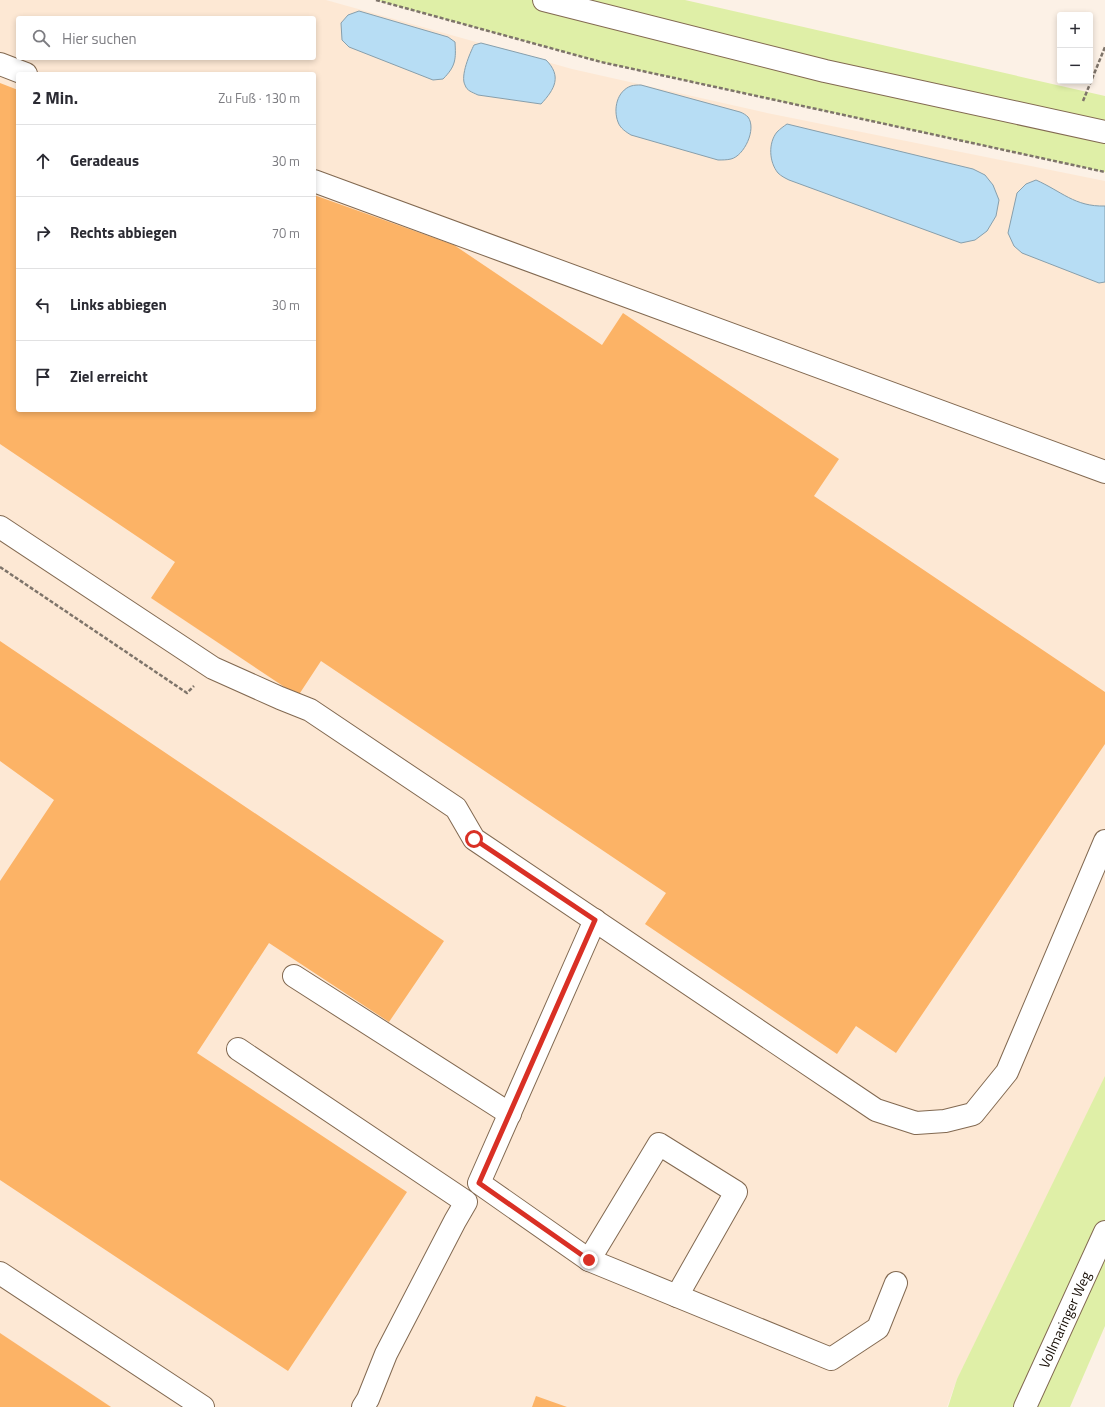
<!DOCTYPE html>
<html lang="de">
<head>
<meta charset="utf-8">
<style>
  :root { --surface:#fff; --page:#f2f2f3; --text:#2b2b33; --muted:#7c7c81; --line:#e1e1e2 }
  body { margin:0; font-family:"Titillium Web",sans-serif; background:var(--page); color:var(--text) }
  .controls { position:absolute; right:12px; top:12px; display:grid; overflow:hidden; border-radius:4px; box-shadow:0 2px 6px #0003 }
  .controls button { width:36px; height:36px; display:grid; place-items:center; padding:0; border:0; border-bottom:1px solid var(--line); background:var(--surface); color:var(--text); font:20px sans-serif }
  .stop { position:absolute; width:12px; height:12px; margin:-9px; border:3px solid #d93025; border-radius:50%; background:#fff }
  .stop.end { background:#d93025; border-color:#fff; box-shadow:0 1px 4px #0008 }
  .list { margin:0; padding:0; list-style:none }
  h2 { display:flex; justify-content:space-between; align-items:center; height:52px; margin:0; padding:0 16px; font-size:17px }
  h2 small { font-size:13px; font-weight:400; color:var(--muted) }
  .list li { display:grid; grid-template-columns:26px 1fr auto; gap:12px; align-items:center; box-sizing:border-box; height:72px; padding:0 16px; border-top:1px solid var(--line) }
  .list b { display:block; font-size:15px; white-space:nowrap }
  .list em { font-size:13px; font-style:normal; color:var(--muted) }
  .icon { flex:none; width:22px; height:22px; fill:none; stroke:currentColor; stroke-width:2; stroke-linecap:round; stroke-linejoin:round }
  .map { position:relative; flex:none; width:1105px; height:1407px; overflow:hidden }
  .search { position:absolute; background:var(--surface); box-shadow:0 2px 6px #0003; left:16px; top:16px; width:300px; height:44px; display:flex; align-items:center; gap:10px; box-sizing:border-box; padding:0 14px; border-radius:4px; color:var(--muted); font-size:15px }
  .panel { position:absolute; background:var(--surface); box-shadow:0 2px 6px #0003; left:16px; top:72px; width:300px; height:340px; border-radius:4px }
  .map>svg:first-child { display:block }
</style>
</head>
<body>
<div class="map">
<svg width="1105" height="1407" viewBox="0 0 1105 1407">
  <rect width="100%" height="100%" fill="#fcf1e6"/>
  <!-- built -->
  <path fill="#fde8d4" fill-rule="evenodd" d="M 0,0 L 326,0 L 572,69 L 767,113 L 1105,181 L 1105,1083 L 957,1379 L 947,1407 L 0,1407 ZM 18,18 L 314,18 L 314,58 L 18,58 ZM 18,74 L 314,74 L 314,410 L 18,410 Z"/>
  <!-- green -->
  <g fill="#dfefa7">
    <polygon points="376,0 685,0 1105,96 1105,172 601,62"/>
    <polygon points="1105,1076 1105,1326 1070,1407 948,1407 957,1379"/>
  </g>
  <!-- water -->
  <g fill="#b7ddf4" stroke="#879fac">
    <path d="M 359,11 L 448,37 L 455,42 C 456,59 456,66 443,79 L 433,80 L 349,47 L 342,40 L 341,23 L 348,15 Z"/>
    <path d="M 481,43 L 546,60 C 562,76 555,89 541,104 L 478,95 C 472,92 467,91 465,85 C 460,76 470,53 474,45 Z"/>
    <path d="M 641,85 L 740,112 C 743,113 746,115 748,117 C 757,129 744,156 731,159 C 727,160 722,160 718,160 L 631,135 C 626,132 620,128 618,122 C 613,109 617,91 631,86 C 634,85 638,85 641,85 Z"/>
    <path d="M 787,124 L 973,169 L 985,175 L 993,185 L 999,200 L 996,216 L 987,231 L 975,240 L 961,243 L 789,180 C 785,178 781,176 778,173 C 769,162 768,143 777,132 C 780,129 784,126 787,124 Z"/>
    <path d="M 1036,180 C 1061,191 1075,207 1105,206 L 1105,282 L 1099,283 L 1022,253 L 1014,246 L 1008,233 L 1017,193 L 1026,184 Z"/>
  </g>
  <!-- building -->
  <g fill="#fcb366">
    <polygon points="0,83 18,90 18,410 314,410 314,195 454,245 602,345 623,313 839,459 814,496 1105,692 1105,744 896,1053 856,1026 837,1054 645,924 666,893 321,661 298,696 151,598 175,562 0,444"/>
    <polygon points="0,641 444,941 389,1022 269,943 197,1053 407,1192 288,1371 0,1180 0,881 54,800 0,761"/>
    <polygon points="0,1333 111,1407 0,1407"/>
    <polygon points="536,1396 567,1407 532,1407"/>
  </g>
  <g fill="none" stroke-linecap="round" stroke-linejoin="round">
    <!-- minor casing -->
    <g stroke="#826951" stroke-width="24">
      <g id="minor">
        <polyline points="544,0 825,71 1105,132"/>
        <polyline points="0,64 26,74"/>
        <polyline points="314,181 1105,472"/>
        <polyline points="0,527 213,668 280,698 310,710 456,808 474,839 876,1110 916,1123 945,1121 973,1114 1007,1072 1105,841"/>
        <polyline points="595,920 479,1183 589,1260 831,1359 878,1328 896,1283"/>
        <polyline points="294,976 510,1114"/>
        <polyline points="238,1049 466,1202 455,1221 386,1354 368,1399 363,1407"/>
        <polyline points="589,1260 659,1144 736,1192 677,1296"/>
        <polyline points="0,1273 203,1407"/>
        <path id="s1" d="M 1025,1407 L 1105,1232"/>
      </g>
    </g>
    <!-- path -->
    <g stroke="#7e746a" stroke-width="2.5" stroke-dasharray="4 2" stroke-linecap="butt">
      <polyline points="376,0 601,62 1105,172"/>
      <polyline points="1083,101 1105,47"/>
      <polyline points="0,567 187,693 194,686"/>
    </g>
    <!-- minor -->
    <use href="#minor" stroke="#fff" stroke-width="22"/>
  </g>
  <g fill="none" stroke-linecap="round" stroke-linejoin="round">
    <!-- route -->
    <polyline stroke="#d93025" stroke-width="5" points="474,839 595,920 479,1183 589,1260"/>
  </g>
  <g text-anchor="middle" stroke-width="4" stroke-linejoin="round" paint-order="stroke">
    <!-- street labels -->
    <g font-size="14" fill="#170e05" stroke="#fff">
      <text dy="5" stroke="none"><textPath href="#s1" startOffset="96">Vollmaringer Weg</textPath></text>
    </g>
  </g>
</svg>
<div class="controls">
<button>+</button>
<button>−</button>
</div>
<div class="stop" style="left:474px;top:839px"></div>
<div class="stop end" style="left:589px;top:1260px"></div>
<div class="search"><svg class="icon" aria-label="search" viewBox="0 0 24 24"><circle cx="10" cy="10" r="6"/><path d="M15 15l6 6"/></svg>Hier suchen</div>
<section class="panel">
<h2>2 Min.<small>Zu Fuß · 130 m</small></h2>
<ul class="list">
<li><svg class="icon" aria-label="ahead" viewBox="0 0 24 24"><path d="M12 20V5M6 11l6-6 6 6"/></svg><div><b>Geradeaus</b></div><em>30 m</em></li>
<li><svg class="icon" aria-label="right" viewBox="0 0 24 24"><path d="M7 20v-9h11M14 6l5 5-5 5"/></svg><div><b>Rechts abbiegen</b></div><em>70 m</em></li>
<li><svg class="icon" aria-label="left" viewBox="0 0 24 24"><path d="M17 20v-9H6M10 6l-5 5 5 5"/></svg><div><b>Links abbiegen</b></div><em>30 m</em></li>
<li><svg class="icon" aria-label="arrive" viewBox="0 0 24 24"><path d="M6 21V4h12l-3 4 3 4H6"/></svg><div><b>Ziel erreicht</b></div></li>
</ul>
</section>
</div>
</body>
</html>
